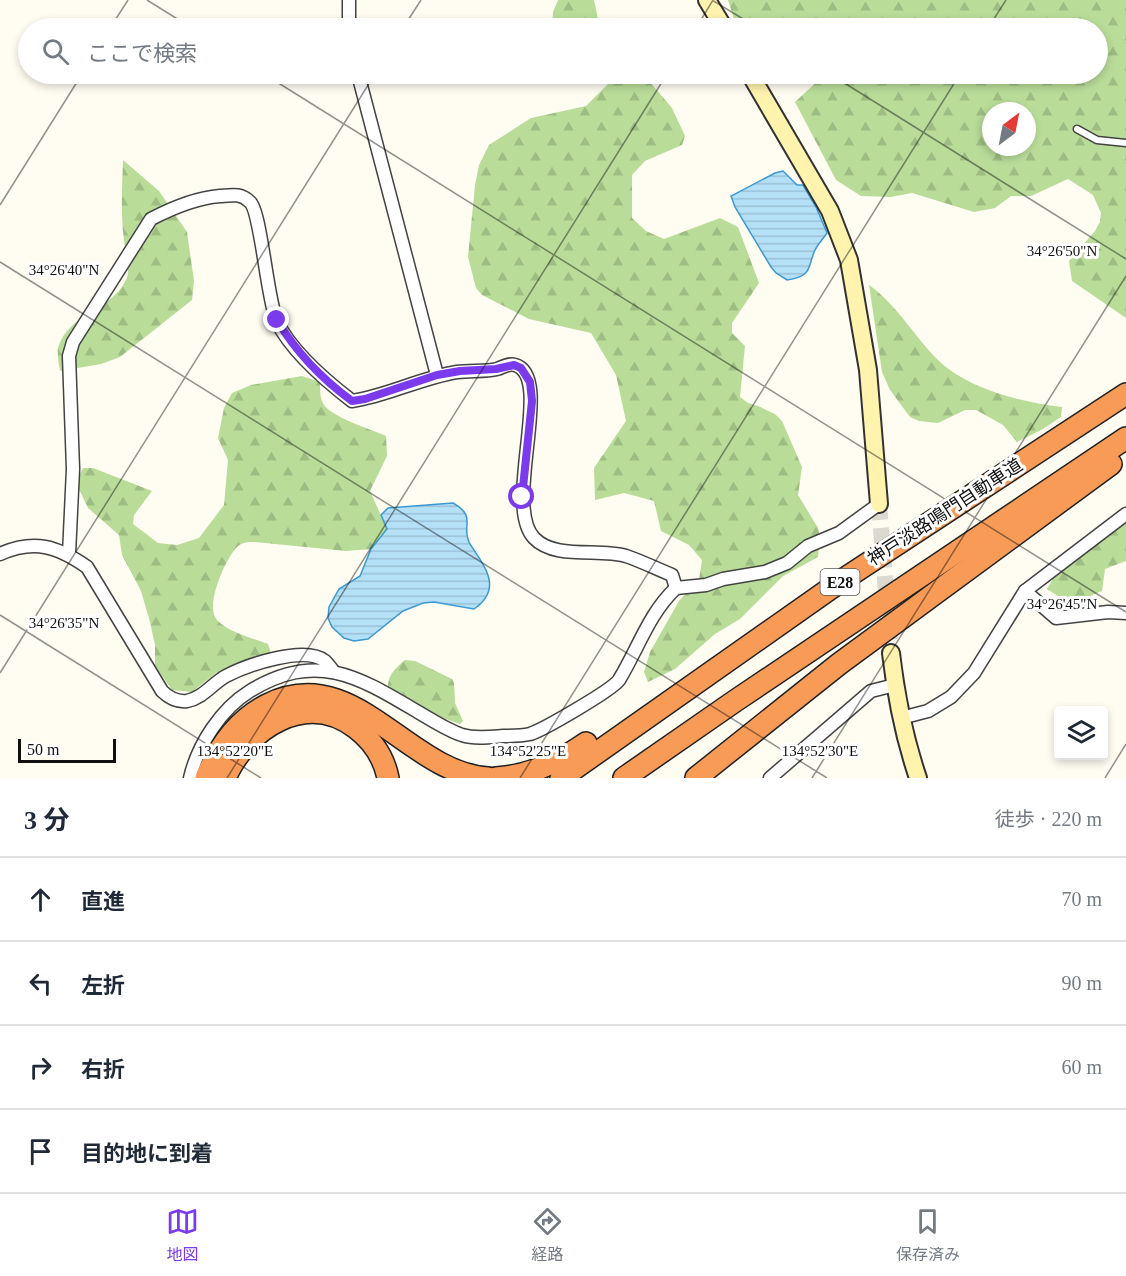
<!DOCTYPE html>
<html lang="ja">
<head>
<meta charset="utf-8">
<style>
  :root { --surface:#fff; --page:#f6f6f7; --text:#1f2937; --muted:#747a83; --line:#e0e1e3; --accent:#7c3aed }
  body { margin:0; font-family:"Times New Roman","Noto Sans JP",serif; background:var(--page); color:var(--text) }
  .controls { position:absolute; right:18px; bottom:18px; display:grid; overflow:hidden; border-radius:6px; box-shadow:0 3px 9px #0003 }
  .controls button { width:54px; height:54px; display:grid; place-items:center; padding:0; border:0; border-bottom:2px solid var(--line); background:var(--surface); color:var(--text); font:30px sans-serif }
  .compass { position:absolute; left:982px; top:102px; width:54px; height:54px; border-radius:50%; background:var(--surface); box-shadow:0 3px 9px #0003; rotate:32deg }
  .scale { position:absolute; left:18px; bottom:15px; width:98px; box-sizing:border-box; padding-left:6px; border:3px solid #101010; border-top:0; font-size:16px; line-height:21px; white-space:nowrap; color:#101010; -webkit-text-stroke:4px #fff; paint-order:stroke }
  .stop { position:absolute; width:18px; height:18px; margin:-14px; border:4px solid #7c3aed; border-radius:50%; background:#fff }
  .stop.end { background:#7c3aed; border-color:#fff; box-shadow:0 2px 6px #0008 }
  .list { margin:0; padding:0; list-style:none }
  h2 { display:flex; justify-content:space-between; align-items:center; height:78px; margin:0; padding:0 24px; font-size:26px }
  h2 small { font-size:20px; font-weight:400; color:var(--muted) }
  .list li { display:grid; grid-template-columns:39px 1fr auto; gap:18px; align-items:center; box-sizing:border-box; height:84px; padding:0 24px; border-top:2px solid var(--line) }
  .list b { display:block; font-size:22px; white-space:nowrap }
  .list em { font-size:20px; font-style:normal; color:var(--muted) }
  .icon { flex:none; width:33px; height:33px; fill:none; stroke:currentColor; stroke-width:2; stroke-linecap:round; stroke-linejoin:round }
  .map { position:relative; flex:none; width:1126px; height:778px; overflow:hidden }
  .search { position:absolute; background:var(--surface); box-shadow:0 3px 9px #0003; left:18px; right:18px; top:18px; height:66px; display:flex; align-items:center; gap:15px; box-sizing:border-box; padding:0 21px; border-radius:33px; color:var(--muted); font-size:22px }
  .sheet { height:414px; background:var(--surface) }
  nav { display:flex; justify-content:space-around; align-items:center; box-sizing:border-box; height:84px; border-top:2px solid var(--line); background:var(--surface); font-size:16px; color:var(--muted) }
  nav a { display:grid; justify-items:center; gap:3px }
  nav .on { color:var(--accent) }
  .map>svg:first-child { display:block }
</style>
</head>
<body>
<div class="map">
<svg width="1126" height="778" viewBox="0 0 1126 778">
  <defs>
    <pattern id="forest-firs" width="22" height="20" patternUnits="userSpaceOnUse" patternTransform="scale(1.5)"><rect width="22" height="20" fill="#b9dd99"/><path d="M5 1l3.5 6h-7zM16 11l3.5 6h-7z" fill="#9ebd83"/></pattern>
    <pattern id="water-rules" width="6" height="5" patternUnits="userSpaceOnUse" patternTransform="scale(1.5)"><rect width="6" height="5" fill="#b5e1f8"/><path d="M0 2.5h6" fill="none" stroke="#9bc0d4"/></pattern>
  </defs>
  <rect width="100%" height="100%" fill="#fffcf2"/>
  <!-- forest -->
  <g fill="url(#forest-firs)" fill-rule="evenodd">
    <polygon points="558,0 594,0 598,19 606,28 552,28 553,12"/>
    <path d="M 728,0 L 1126,0 L 1126,318 L 1072,281 L 1069,261 L 1095,231 L 1100,222 L 1101,213 L 1093,195 L 1068,179 L 1031,196 L 1011,196 L 995,208 L 974,212 L 912,193 L 891,197 L 861,196 L 836,180 L 795,102 L 825,74 L 1098,74 L 1098,28 L 803,28 L 794,24 L 752,21 L 744,25 L 735,22 ZM 991,111 L 1027,111 L 1027,147 L 991,147 Z"/>
    <polygon points="615,74 643,74 672,108 685,136 682,145 645,161 632,175 632,218 646,231 664,239 720,218 738,227 759,283 732,323 732,333 745,346 740,397 748,403 758,406 775,414 782,421 802,467 798,495 818,528 820,538 818,557 783,576 740,619 715,634 675,669 648,682 644,672 650,652 679,601 699,580 702,560 689,545 661,531 654,501 624,493 595,500 594,468 626,421 616,375 591,333 529,319 482,295 476,288 468,257 475,185 479,165 489,145 531,118 586,106 615,77"/>
    <path d="M 123,160 L 159,191 L 187,232 L 194,281 L 192,300 L 120,357 L 101,364 L 60,371 C 59,364 57,354 58,348 C 68,313 111,311 126,280 C 130,271 127,263 126,253 C 120,222 122,192 123,160 Z"/>
    <path d="M 869,285 C 897,305 914,336 938,360 C 968,389 1021,402 1062,407 L 1061,417 L 1043,429 L 1017,442 L 1003,425 L 976,410 L 965,410 L 938,423 L 919,421 L 910,417 L 890,390 L 882,372 Z"/>
    <path d="M 302,376 L 320,382 C 320,388 320,396 322,401 C 326,416 371,429 386,436 L 387,456 L 370,491 L 387,529 L 371,549 L 346,551 L 255,542 C 247,542 243,542 237,547 C 226,558 204,606 217,620 C 229,633 253,638 268,644 L 271,653 L 216,673 L 192,692 L 172,690 L 155,666 L 155,645 L 150,622 L 141,591 L 122,555 L 119,535 L 88,508 L 79,489 L 78,478 L 83,468 L 93,468 L 152,491 L 134,515 L 133,524 L 158,543 L 177,545 L 199,538 L 224,505 L 228,460 L 218,438 L 224,408 L 232,393 L 251,385 Z"/>
    <polygon points="1126,516 1126,561 1105,569 1102,591 1083,599 1064,600 1047,589 1057,572"/>
    <path d="M 405,660 L 415,661 L 452,679 L 454,683 L 455,703 L 463,721 L 460,724 L 426,712 L 389,692 C 385,678 395,668 405,660 Z"/>
  </g>
  <!-- water -->
  <g fill="url(#water-rules)" stroke="#3a9ad1" stroke-width="1.5">
    <path d="M 783,171 L 797,185 L 803,185 L 816,207 L 827,233 C 823,239 818,244 815,250 C 807,268 813,276 787,280 L 776,273 L 771,267 L 735,207 L 731,196 L 775,173 Z"/>
    <path d="M 453,503 C 478,517 460,526 470,544 C 484,566 504,588 474,609 L 434,602 L 423,603 L 403,611 L 368,639 L 354,641 L 344,638 L 332,627 L 328,618 L 329,607 L 339,589 L 360,576 L 371,549 L 387,529 L 381,515 L 388,508 Z"/>
  </g>
  <g fill="none" stroke-linecap="round" stroke-linejoin="round">
    <!-- secondary-tunnel -->
    <polyline stroke="#dbd9d0" stroke-width="16" stroke-dasharray="16 8" stroke-linecap="butt" points="879,504 891,653"/>
    <!-- lane casing -->
    <g stroke="#434343" stroke-width="9">
      <polyline id="lane" points="1077,129 1097,140 1126,143"/>
    </g>
    <!-- street casing -->
    <g stroke="#434343" stroke-width="15">
      <g id="street">
        <polyline points="349,0 349,28"/>
        <polyline points="358,74 437,375"/>
        <path d="M 0,554 C 34,539 57,546 87,567 L 162,691 C 169,698 177,702 187,701 C 203,698 213,683 226,676 C 247,665 305,645 325,661 C 328,664 331,668 334,672"/>
        <path d="M 69,554 L 73,469 L 69,356 L 73,342 L 151,219 C 172,208 196,198 220,196 C 232,195 241,193 250,202 C 261,212 267,299 277,322 C 292,352 326,381 352,401 C 387,396 420,378 457,372 C 470,370 485,372 497,369 C 503,367 509,363 515,365 C 555,376 502,504 534,538 C 555,560 599,548 626,556 C 641,561 657,569 672,575 L 676,588"/>
        <polyline points="1025,591 1056,618 1108,612 1126,613"/>
        <polyline points="901,718 928,711 951,697 974,673 1025,591 1126,514"/>
        <path d="M 190,778 C 198,744 221,709 250,691 C 317,650 359,677 418,712 C 432,720 447,730 462,735 C 475,739 490,737 503,736 C 512,736 521,736 530,734 C 543,730 612,690 619,680 C 638,649 649,613 676,588 L 706,585 L 723,579 L 765,572 L 787,563 L 808,546 L 839,533 L 879,504"/>
        <polyline points="770,778 871,691 895,685"/>
      </g>
    </g>
    <!-- secondary casing -->
    <g stroke="#323232" stroke-width="20">
      <g id="secondary">
        <polyline points="707,0 724,28"/>
        <polyline points="750,74 830,211 849,260 868,370 879,504"/>
        <path d="M 891,653 C 896,696 904,737 918,778"/>
      </g>
    </g>
    <!-- highway casing -->
    <g stroke="#212121" stroke-width="24">
      <g id="highway">
        <path d="M 206,778 C 218,748 238,720 267,705 C 354,661 407,773 488,778"/>
        <path d="M 225,778 C 247,728 306,690 356,728 C 373,741 384,758 388,778"/>
        <path d="M 496,778 C 530,776 559,762 586,743"/>
        <polyline points="561,778 841,581 1126,394"/>
        <polyline points="624,778 735,701 1126,438"/>
        <polyline points="696,778 839,664 1111,464"/>
      </g>
    </g>
    <!-- lane -->
    <use href="#lane" stroke="#fff" stroke-width="6"/>
    <!-- street -->
    <use href="#street" stroke="#fff" stroke-width="12"/>
    <!-- secondary -->
    <use href="#secondary" stroke="#fff3ad" stroke-width="16"/>
    <!-- highway -->
    <use href="#highway" stroke="#f89b57" stroke-width="21"/>
  </g>
  <g fill="none" stroke-linecap="round" stroke-linejoin="round">
    <!-- route -->
    <path stroke="#7c3aed" stroke-width="8" d="M 277,320 C 296,352 322,379 352,401 L 365,399 L 437,375 L 460,371 L 496,369 L 514,365 L 521,368 L 530,382 L 532,401 L 522,497"/>
  </g>
  <!-- ticks -->
  <path fill="none" stroke="#101010" stroke-width="1.5" stroke-opacity="0.45" d="M 147,0 L 192,28M 712,0 L 758,28M 110,28 L 128,0M 403,28 L 421,0M 696,28 L 713,0M 988,28 L 1006,0M 264,74 L 1126,612M 830,74 L 1126,259M 0,205 L 82,74M 0,262 L 827,778M 0,615 L 261,778M 0,673 L 375,74M 227,778 L 667,74M 520,778 L 960,74M 812,778 L 1126,276M 1105,778 L 1126,744"/>
  <g text-anchor="middle" stroke-width="6" stroke-linejoin="round" paint-order="stroke">
    <!-- shield labels -->
    <rect fill="#fff" stroke="#585858" stroke-width="1.5" x="820.5" y="569" width="39" height="26" rx="4.5"/>
    <g font-size="16" font-weight="bold" fill="#101010">
      <text x="840" y="588">E28</text>
    </g>
    <!-- street labels -->
    <g font-size="18" fill="#101010" stroke="#fff">
      <text transform="translate(945 512) rotate(-33)" y="6">神戸淡路鳴門自動車道</text>
    </g>
  </g>
  <g font-size="15" text-anchor="middle" fill="#101010" stroke="#fff" stroke-width="6" stroke-linejoin="round" paint-order="stroke">
    <text x="1062" y="256">34°26'50"N</text>
    <text x="64" y="275">34°26'40"N</text>
    <text x="1062" y="609">34°26'45"N</text>
    <text x="64" y="628">34°26'35"N</text>
    <text x="235" y="756">134°52'20"E</text>
    <text x="528" y="756">134°52'25"E</text>
    <text x="820" y="756">134°52'30"E</text>
  </g>
</svg>
<div class="controls">
<button><svg class="icon" aria-label="layers" viewBox="0 0 24 24"><path d="M12 4l9 5-9 5-9-5zM3 14l9 5 9-5"/></svg></button>
</div>
<svg class="compass" viewBox="-18 -18 36 36"><path d="M0-13l5 13h-10z" fill="#e53935"/><path d="M0 13l5-13h-10z" fill="#747a83"/></svg>
<div class="scale">50 m</div>
<div class="stop" style="left:522px;top:497px"></div>
<div class="stop end" style="left:277px;top:320px"></div>
<div class="search"><svg class="icon" aria-label="search" viewBox="0 0 24 24"><circle cx="10" cy="10" r="6"/><path d="M15 15l6 6"/></svg>ここで検索</div>
</div>
<section class="sheet">
<h2>3 分<small>徒歩 · 220 m</small></h2>
<ul class="list">
<li><svg class="icon" aria-label="ahead" viewBox="0 0 24 24"><path d="M12 20V5M6 11l6-6 6 6"/></svg><div><b>直進</b></div><em>70 m</em></li>
<li><svg class="icon" aria-label="left" viewBox="0 0 24 24"><path d="M17 20v-9H6M10 6l-5 5 5 5"/></svg><div><b>左折</b></div><em>90 m</em></li>
<li><svg class="icon" aria-label="right" viewBox="0 0 24 24"><path d="M7 20v-9h11M14 6l5 5-5 5"/></svg><div><b>右折</b></div><em>60 m</em></li>
<li><svg class="icon" aria-label="arrive" viewBox="0 0 24 24"><path d="M6 21V4h12l-3 4 3 4H6"/></svg><div><b>目的地に到着</b></div></li>
</ul>
</section>
<nav>
<a class="on"><svg class="icon" aria-label="map" viewBox="0 0 24 24"><path d="M3 6l6-2 6 2 6-2v14l-6 2-6-2-6 2zM9 4v14M15 6v14"/></svg>地図</a>
<a><svg class="icon" aria-label="directions" viewBox="0 0 24 24"><path d="M12 3l9 9-9 9-9-9zM9 14v-3h6M13 9l2 2-2 2"/></svg>経路</a>
<a><svg class="icon" aria-label="saved" viewBox="0 0 24 24"><path d="M7 4h10v16l-5-4-5 4z"/></svg>保存済み</a>
</nav>
</body>
</html>
